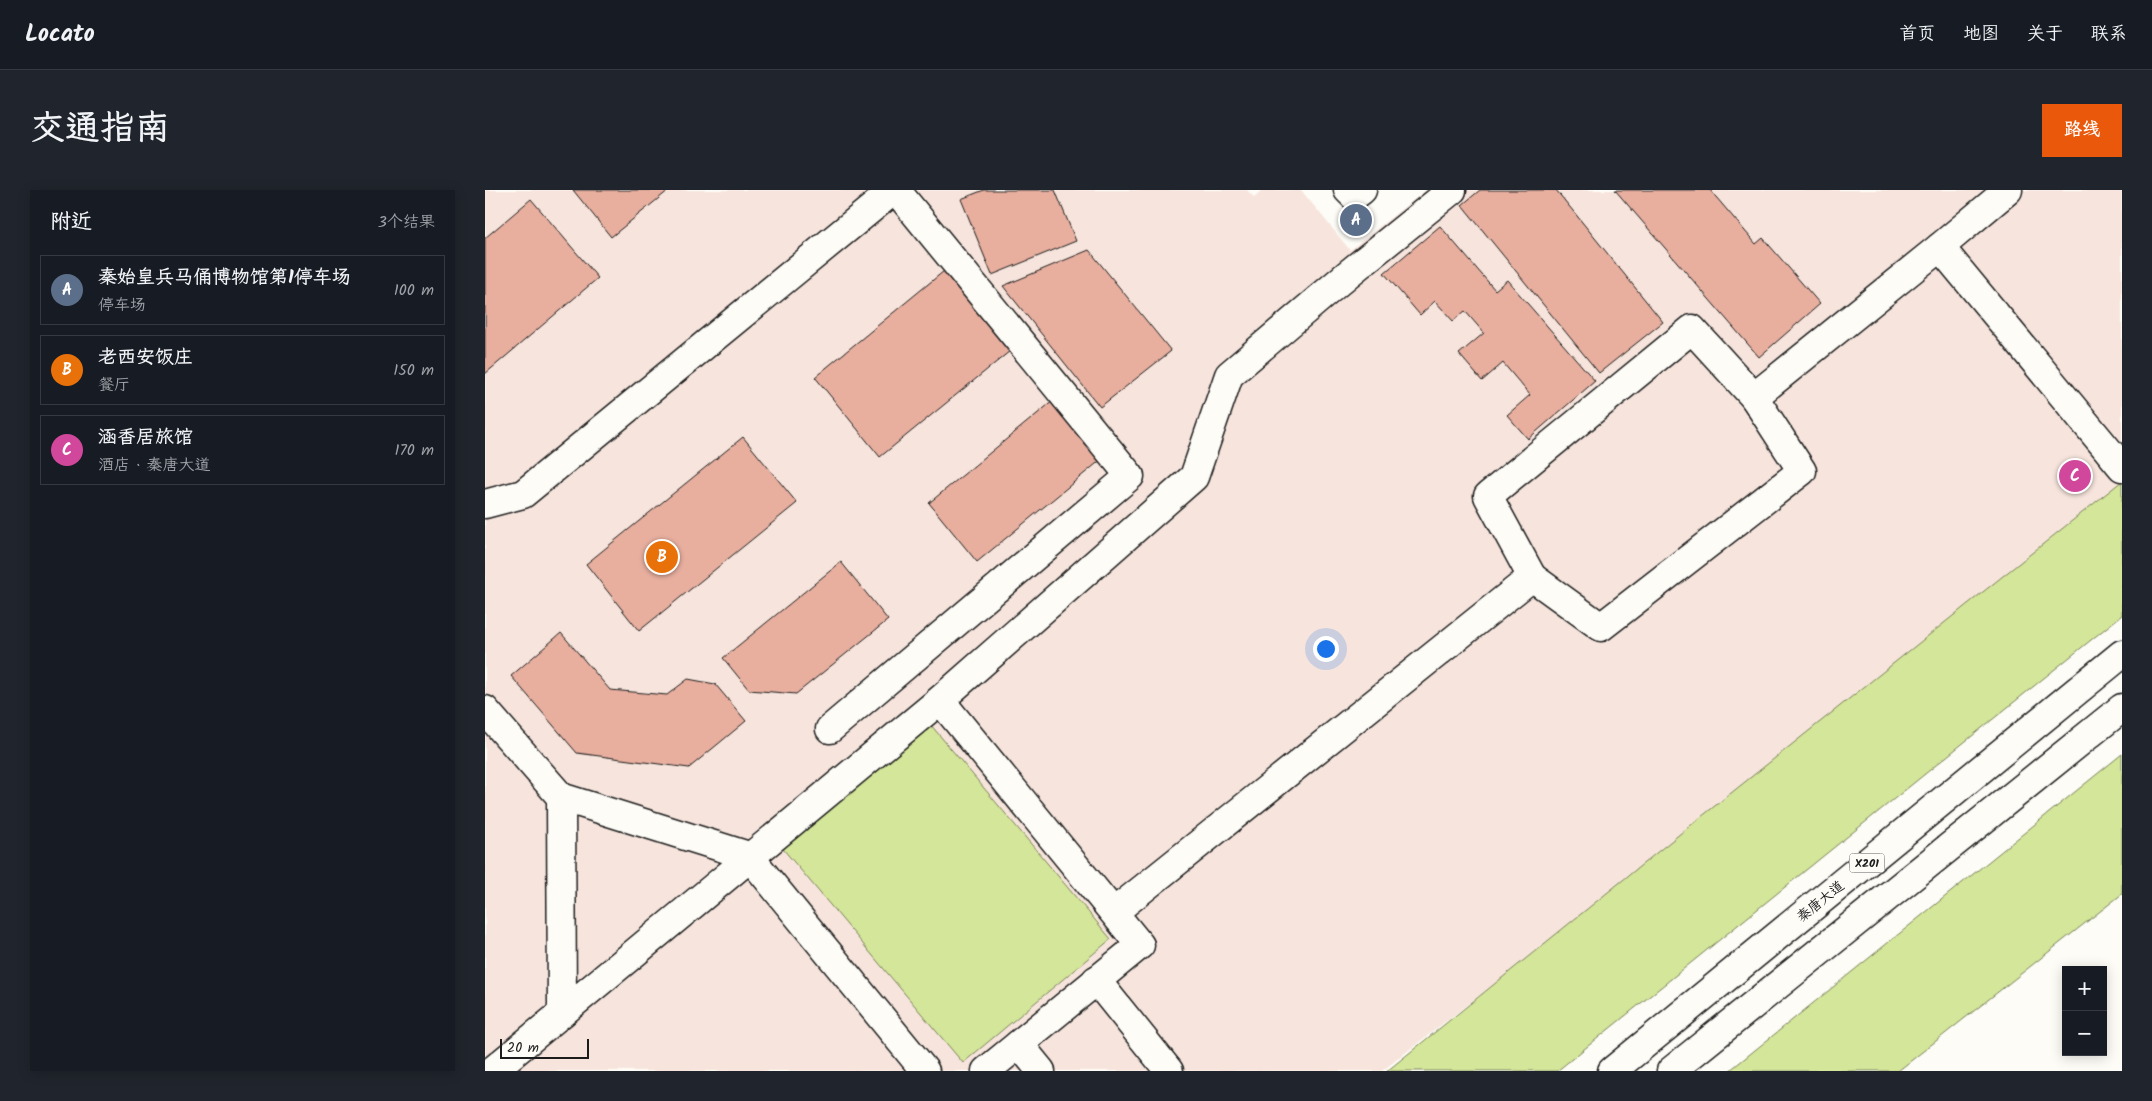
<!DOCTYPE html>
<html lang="zh">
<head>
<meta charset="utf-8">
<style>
  :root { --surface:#171b24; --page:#20242c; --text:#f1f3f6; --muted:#9ea1a6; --line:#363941; --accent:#ea580c }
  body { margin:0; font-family:Kalam,"LXGW WenKai TC",sans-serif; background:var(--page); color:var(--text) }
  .controls { position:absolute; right:15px; bottom:15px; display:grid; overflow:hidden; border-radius:0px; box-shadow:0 2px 12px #0003 }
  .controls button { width:45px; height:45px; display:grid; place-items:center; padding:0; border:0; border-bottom:1px solid var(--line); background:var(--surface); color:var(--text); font:25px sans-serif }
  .scale { position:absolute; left:15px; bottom:12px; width:89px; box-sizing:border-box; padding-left:5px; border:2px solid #1c1c1c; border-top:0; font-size:14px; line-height:18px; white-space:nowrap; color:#1c1c1c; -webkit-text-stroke:4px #fdfcf7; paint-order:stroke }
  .you { position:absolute; left:840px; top:458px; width:18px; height:18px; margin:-12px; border:4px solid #fff; border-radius:50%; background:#1a73e8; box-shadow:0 0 0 8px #1a73e833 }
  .badge { display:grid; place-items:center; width:32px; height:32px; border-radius:50%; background:var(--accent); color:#fff; font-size:16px; font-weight:700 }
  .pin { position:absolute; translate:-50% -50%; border:2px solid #fff; box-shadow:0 1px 5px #0006 }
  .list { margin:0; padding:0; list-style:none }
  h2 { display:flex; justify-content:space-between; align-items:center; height:65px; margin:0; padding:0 20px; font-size:21px }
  h2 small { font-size:16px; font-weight:400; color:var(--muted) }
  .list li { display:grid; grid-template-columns:32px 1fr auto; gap:15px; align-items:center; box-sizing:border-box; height:70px; margin:0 10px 10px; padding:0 10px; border:1px solid var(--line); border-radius:0px }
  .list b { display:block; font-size:19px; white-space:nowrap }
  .list p { margin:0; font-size:16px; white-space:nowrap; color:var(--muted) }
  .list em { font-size:16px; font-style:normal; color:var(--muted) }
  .map { position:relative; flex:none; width:1637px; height:881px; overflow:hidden; border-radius:0px }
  header { display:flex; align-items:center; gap:30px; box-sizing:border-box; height:70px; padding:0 25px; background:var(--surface); border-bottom:1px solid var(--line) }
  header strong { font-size:24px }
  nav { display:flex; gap:28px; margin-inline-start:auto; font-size:18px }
  .intro { display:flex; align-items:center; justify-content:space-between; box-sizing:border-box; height:120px; padding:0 30px }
  h1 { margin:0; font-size:35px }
  .button { padding:12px 22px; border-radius:0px; background:var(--accent); color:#fff; font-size:18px; font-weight:700 }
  main { display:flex; gap:30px; padding:0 30px }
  aside { flex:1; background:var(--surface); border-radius:0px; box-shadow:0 2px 12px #0003 }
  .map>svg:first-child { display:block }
</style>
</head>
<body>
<header>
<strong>Locato</strong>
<nav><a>首页</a><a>地图</a><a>关于</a><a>联系</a></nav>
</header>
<div class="intro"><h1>交通指南</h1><a class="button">路线</a></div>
<main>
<aside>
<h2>附近<small>3个结果</small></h2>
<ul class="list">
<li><span class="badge" style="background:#5c6f8a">A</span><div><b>秦始皇兵马俑博物馆第1停车场</b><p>停车场</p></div><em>100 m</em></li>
<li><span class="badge" style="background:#e8710a">B</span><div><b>老西安饭庄</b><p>餐厅</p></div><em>150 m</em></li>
<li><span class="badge" style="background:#d1479c">C</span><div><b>涵香居旅馆</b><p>酒店 · 秦唐大道</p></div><em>170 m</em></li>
</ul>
</aside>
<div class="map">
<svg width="1637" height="881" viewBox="0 0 1637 881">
  <rect width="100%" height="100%" fill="#fdfcf7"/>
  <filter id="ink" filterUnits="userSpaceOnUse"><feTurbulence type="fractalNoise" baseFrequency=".02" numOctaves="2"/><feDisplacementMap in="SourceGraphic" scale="10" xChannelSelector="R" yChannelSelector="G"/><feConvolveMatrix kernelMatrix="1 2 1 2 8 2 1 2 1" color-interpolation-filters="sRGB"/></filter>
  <g filter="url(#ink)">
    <!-- built -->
    <polygon fill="#f7e5dd" points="0,0 762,0 769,7 777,0 816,0 865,60 941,0 1637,0 1637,307 897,881 0,881"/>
    <!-- green -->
    <g fill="#d4e699" stroke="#78815a">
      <polygon points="1637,291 1637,425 1072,881 902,881 1196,643"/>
      <polygon points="445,534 626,749 478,873 298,659"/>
      <polygon points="1637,564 1637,704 1413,881 1244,881"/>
    </g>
    <!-- building -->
    <g fill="#e8af9f" stroke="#1c1c1c">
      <polygon points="88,0 184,0 126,47"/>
      <polygon points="499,0 570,0 591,51 507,85 476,9"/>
      <polygon points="995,0 1071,0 1178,132 1114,183 977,15"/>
      <polygon points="1130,0 1225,0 1271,54 1278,48 1335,114 1274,167"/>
      <polygon points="46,9 113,88 0,184 0,48"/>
      <polygon points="955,36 1010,100 1022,90 1110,191 1043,249 1022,225 1045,205 1018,173 997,191 974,164 999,143 980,121 968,131 950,111 935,125 899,83"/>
      <polygon points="604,60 686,161 615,217 518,96"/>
      <polygon points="459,81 525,161 395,267 330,187"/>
      <polygon points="569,210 617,269 492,372 444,313"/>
      <polygon points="258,247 312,313 154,441 101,374"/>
      <polygon points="356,372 403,430 311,504 264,500 238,468"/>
      <polygon points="76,443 125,500 182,505 203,489 230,494 261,531 204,578 92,563 26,486"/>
    </g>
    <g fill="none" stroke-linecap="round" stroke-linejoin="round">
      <!-- minor casing -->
      <g stroke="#1c1c1c" stroke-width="31">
        <g id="minor">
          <polyline points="863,0 869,6 877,0"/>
          <polyline points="1455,57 1637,277"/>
          <polyline points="0,314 38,304 409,0"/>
          <polyline points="1047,387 1003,306 1207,139 1269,207"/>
          <polyline points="455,510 655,755 501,881"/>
          <polyline points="0,520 76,607 77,823"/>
          <polyline points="345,539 645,286 411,0"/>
          <polyline points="76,607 264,666 440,881"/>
          <polyline points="629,722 1047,387 1116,437 1317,281 1269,207 1455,57 1523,0"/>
          <polyline points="611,790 684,881"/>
          <polyline points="534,854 556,881"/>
          <polyline points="7,881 455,510 709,287 744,185 863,84 967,0"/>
        </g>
      </g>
      <!-- major casing -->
      <g stroke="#1c1c1c" stroke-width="31">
        <g id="major">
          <polyline points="1127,881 1637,464"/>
          <polyline points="1186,881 1637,518"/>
        </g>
      </g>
      <!-- minor -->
      <use href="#minor" stroke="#fdfcf7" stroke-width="28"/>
      <!-- major -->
      <use href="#major" stroke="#fdfcf7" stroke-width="28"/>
    </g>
  </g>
  <g text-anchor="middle" stroke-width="5" stroke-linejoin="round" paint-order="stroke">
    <!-- shield labels -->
    <rect fill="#fdfcf7" stroke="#605f5e" stroke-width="1" x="1364.5" y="663.5" width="35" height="19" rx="4"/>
    <g font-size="12" font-weight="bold" fill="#1c1c1c">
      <text x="1382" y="677">X201</text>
    </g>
    <!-- street labels -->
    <g font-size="14" fill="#1c1c1c" stroke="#fdfcf7">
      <text transform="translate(1335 711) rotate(-39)" y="5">秦唐大道</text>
    </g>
  </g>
</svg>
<div class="controls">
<button>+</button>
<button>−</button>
</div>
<div class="scale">20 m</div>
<div class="you"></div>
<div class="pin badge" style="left:871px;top:30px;background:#5c6f8a">A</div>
<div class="pin badge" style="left:177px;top:367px;background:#e8710a">B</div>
<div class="pin badge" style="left:1590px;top:286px;background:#d1479c">C</div>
</div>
</main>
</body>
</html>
